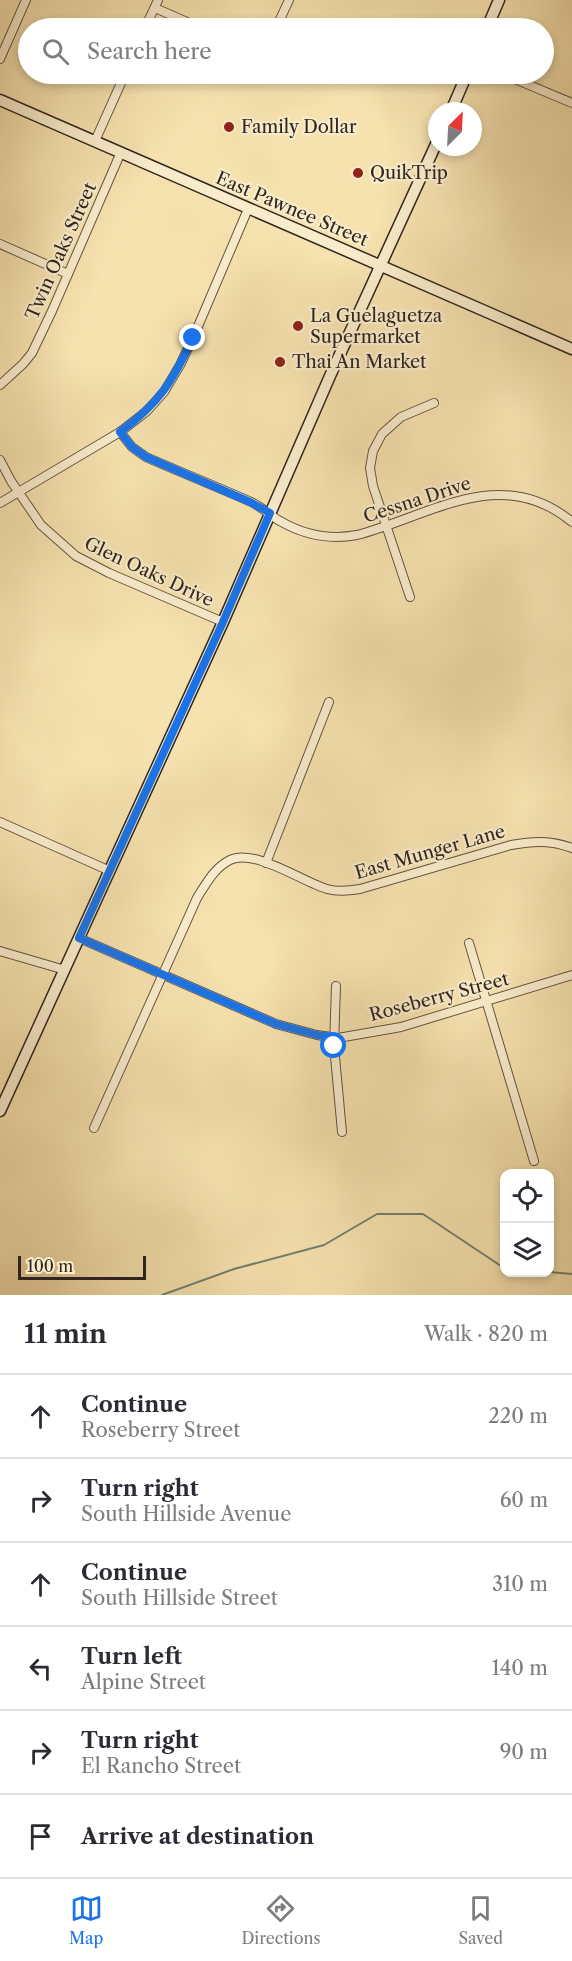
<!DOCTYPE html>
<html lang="en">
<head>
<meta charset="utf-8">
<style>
  :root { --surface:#fff; --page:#f7f7f7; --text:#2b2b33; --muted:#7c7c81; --line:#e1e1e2; --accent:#1a73e8 }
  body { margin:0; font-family:"Libre Caslon Text",serif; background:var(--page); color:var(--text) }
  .controls { position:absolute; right:18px; bottom:18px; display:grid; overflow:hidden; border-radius:12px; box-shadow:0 3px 9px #0003 }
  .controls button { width:54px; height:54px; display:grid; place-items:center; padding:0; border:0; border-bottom:2px solid var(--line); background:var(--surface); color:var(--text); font:30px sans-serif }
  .compass { position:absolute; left:428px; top:102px; width:54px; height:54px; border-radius:50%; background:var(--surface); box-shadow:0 3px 9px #0003; rotate:24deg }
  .scale { position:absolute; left:18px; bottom:15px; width:128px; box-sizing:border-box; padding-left:6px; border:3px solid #30251f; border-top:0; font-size:16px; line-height:21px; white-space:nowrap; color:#30251f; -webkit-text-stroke:4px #f9eccb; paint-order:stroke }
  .stop { position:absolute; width:18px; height:18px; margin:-14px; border:4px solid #1a73e8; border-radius:50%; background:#fff }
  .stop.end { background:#1a73e8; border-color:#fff; box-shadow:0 2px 6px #0008 }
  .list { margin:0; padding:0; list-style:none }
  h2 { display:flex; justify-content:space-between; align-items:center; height:78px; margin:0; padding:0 24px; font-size:26px }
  h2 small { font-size:20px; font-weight:400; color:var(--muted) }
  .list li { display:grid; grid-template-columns:39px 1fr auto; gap:18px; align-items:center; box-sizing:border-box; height:84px; padding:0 24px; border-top:2px solid var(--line) }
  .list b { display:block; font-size:22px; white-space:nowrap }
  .list p { margin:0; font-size:20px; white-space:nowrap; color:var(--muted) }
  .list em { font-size:20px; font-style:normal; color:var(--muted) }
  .icon { flex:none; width:33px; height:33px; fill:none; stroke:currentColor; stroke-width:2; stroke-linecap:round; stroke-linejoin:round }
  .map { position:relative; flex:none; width:572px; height:1295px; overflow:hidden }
  .search { position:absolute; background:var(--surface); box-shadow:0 3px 9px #0003; left:18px; right:18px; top:18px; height:66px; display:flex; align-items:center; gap:15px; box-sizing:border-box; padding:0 21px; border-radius:33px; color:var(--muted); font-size:22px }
  .sheet { height:582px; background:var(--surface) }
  nav { display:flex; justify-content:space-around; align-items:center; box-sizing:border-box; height:84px; border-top:2px solid var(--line); background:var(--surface); font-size:16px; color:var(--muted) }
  nav a { display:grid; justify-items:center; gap:3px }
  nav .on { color:var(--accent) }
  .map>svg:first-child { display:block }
</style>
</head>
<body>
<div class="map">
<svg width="572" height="1295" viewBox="0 0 572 1295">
  <rect width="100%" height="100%" fill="#f6e2af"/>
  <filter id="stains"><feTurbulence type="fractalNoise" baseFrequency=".00333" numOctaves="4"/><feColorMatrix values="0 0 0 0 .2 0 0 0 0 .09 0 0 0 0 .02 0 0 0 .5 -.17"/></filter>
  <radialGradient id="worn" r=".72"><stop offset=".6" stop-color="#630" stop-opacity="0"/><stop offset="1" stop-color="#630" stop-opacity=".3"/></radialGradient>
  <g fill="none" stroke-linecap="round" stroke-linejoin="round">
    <!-- stream -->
    <g stroke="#718173" stroke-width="2">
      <polyline points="549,1272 572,1274"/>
      <polyline points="162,1295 234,1269 324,1245 377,1214 423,1214 504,1268"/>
    </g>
    <!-- street casing -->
    <g stroke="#625443" stroke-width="10">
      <g id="street">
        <polyline points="155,8 201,28"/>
        <polyline points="145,28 158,0"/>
        <polyline points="276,28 289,0"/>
        <polyline points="0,59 26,0"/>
        <polyline points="503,74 572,103"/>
        <polyline points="95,141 125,74"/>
        <polyline points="0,244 68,274"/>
        <polyline points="0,385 23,364 32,353 52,311 121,152"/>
        <path d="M 120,432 L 132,447 L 146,457 C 180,472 215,486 249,501 C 261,506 269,515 280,521 C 304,535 330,540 357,535 C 430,516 501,463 572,522"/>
        <polyline points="0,460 11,481 41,525 76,556 109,573 223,622"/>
        <polyline points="0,503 120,432 147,411 164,392 180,365 193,338 248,209"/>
        <polyline points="410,597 373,486 370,468 373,451 382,434 401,417 434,403"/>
        <polyline points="0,822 110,871"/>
        <polyline points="266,863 329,702"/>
        <polyline points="79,938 276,1024 317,1035 338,1038 401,1027 572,975"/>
        <polyline points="469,943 534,1161"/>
        <polyline points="0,951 65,970"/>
        <polyline points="336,986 334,1046 342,1132"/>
        <path d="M 94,1128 L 197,898 C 206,884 214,868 230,860 C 254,848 303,882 327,889 C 338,892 348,891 360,889 L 511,845 C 534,841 550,840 572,848"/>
      </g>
    </g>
    <!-- secondary casing -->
    <g stroke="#30251f" stroke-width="13">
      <g id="secondary">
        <polyline points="487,28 499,0"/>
        <polyline points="0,100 572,349"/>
        <polyline points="451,111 467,74"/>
        <polyline points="0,1111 223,622 330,376 437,142"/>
      </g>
    </g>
    <!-- street -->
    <use href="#street" stroke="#f9eccb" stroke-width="8"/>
    <!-- secondary -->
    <use href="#secondary" stroke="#f9eccb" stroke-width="10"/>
  </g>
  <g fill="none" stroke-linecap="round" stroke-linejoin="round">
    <!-- route -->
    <path stroke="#1a73e8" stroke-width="8" d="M 193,338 C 172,382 160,402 120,432 L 132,447 L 146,457 L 250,502 L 270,513 L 223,622 L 79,938 L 276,1024 L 317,1035 L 334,1037 L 334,1046"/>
  </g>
  <!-- markers -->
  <g fill="#8f2418" stroke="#f9eccb" stroke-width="2">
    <circle cx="229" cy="127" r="6"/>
    <circle cx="358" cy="173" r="6"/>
    <circle cx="298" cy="326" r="6"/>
    <circle cx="280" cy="362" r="6"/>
  </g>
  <g text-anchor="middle" stroke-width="4.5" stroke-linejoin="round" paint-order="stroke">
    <!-- poi labels -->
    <g font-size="18" fill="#30251f" stroke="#f9eccb" text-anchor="start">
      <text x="241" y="133">Family Dollar</text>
      <text x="370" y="179">QuikTrip</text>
      <text x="310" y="322">La Guelaguetza<tspan x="310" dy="21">Supermarket</tspan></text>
      <text x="292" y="368">Thai An Market</text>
    </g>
    <!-- street labels -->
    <g font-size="18" fill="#30251f" stroke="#f9eccb">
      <text transform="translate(292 209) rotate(23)" y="6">East Pawnee Street</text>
      <text transform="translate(61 251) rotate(-66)" y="6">Twin Oaks Street</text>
      <text transform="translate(417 500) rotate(-18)" y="6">Cessna Drive</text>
      <text transform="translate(149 572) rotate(25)" y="6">Glen Oaks Drive</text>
      <text transform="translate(430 852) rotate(-16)" y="6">East Munger Lane</text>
      <text transform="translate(439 997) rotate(-15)" y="6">Roseberry Street</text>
    </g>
  </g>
  <rect width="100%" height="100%" filter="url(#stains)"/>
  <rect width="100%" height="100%" fill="url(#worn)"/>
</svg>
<div class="controls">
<button><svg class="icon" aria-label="locate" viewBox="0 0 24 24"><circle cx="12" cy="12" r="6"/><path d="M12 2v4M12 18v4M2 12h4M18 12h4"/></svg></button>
<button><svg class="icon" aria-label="layers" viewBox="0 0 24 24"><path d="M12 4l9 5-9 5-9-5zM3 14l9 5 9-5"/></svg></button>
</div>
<svg class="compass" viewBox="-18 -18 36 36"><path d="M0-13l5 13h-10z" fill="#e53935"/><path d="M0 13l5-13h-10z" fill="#7c7c81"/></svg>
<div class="scale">100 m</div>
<div class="stop" style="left:334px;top:1046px"></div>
<div class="stop end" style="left:193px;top:338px"></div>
<div class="search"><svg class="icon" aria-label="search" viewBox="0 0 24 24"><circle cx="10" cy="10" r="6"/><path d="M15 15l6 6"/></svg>Search here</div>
</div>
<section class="sheet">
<h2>11 min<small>Walk · 820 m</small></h2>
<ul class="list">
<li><svg class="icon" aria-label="ahead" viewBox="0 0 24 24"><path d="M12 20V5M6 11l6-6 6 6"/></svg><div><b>Continue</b><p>Roseberry Street</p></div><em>220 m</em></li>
<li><svg class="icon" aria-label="right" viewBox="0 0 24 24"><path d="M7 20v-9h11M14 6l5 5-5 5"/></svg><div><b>Turn right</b><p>South Hillside Avenue</p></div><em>60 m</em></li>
<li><svg class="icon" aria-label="ahead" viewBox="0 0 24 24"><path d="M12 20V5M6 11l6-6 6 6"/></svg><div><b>Continue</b><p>South Hillside Street</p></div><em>310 m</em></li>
<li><svg class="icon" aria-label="left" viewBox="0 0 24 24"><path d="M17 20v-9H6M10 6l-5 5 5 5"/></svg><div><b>Turn left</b><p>Alpine Street</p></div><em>140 m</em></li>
<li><svg class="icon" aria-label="right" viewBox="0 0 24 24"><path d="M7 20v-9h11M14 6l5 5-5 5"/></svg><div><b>Turn right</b><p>El Rancho Street</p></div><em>90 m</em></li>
<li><svg class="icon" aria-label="arrive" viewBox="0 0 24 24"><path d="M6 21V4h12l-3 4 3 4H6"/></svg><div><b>Arrive at destination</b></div></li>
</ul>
</section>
<nav>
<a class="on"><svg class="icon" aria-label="map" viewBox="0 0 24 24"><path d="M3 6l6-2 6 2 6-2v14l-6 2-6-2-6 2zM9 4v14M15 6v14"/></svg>Map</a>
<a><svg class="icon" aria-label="directions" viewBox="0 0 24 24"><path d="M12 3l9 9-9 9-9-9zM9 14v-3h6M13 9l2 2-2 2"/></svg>Directions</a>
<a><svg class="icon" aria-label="saved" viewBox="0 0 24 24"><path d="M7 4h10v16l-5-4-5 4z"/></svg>Saved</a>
</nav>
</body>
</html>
